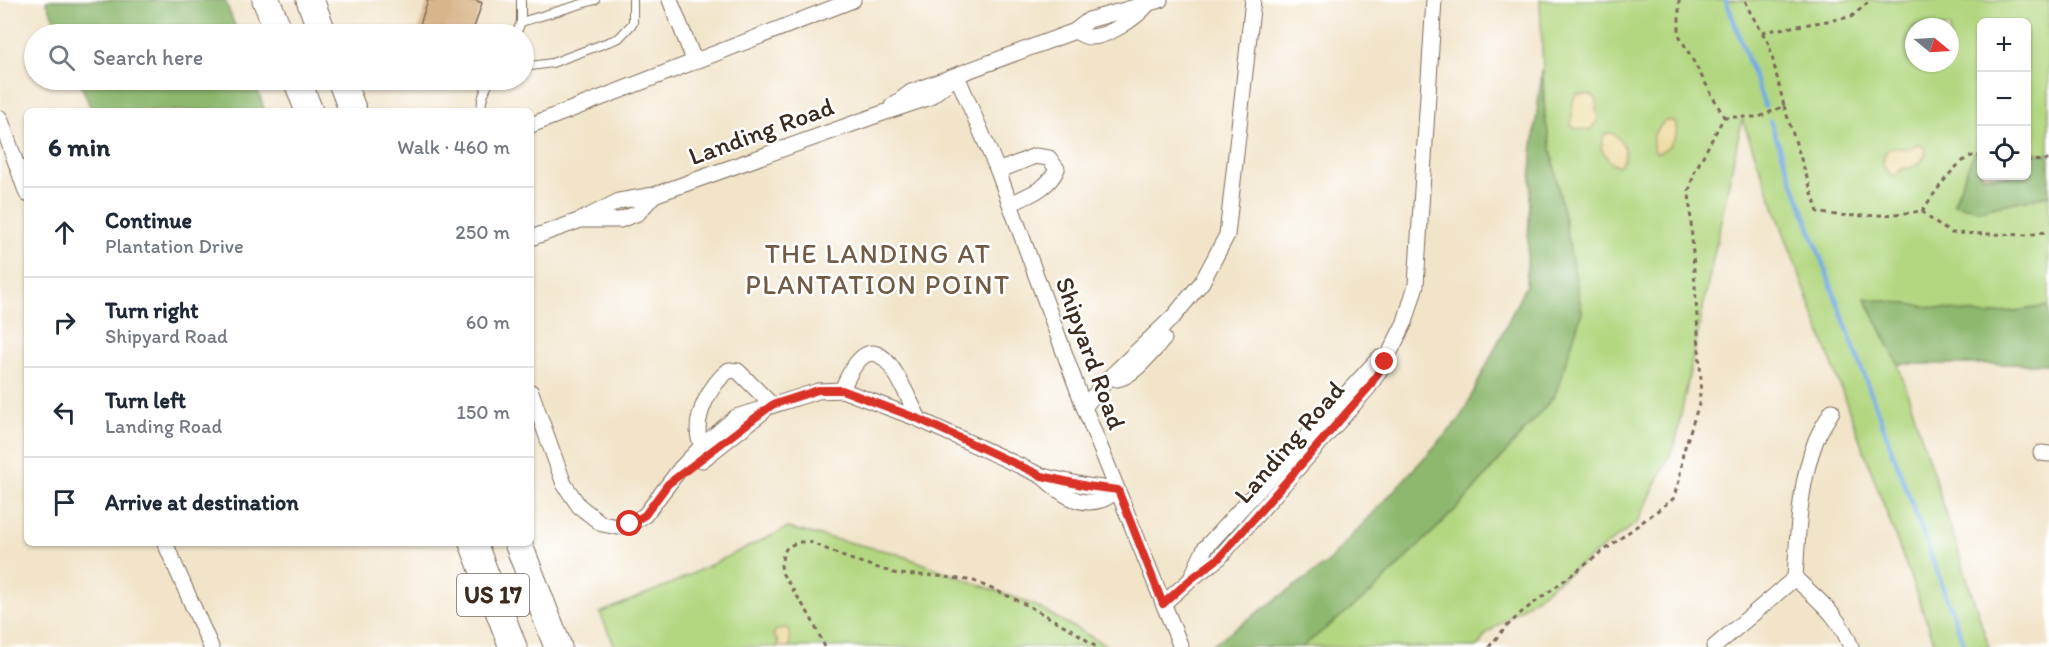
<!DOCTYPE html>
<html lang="en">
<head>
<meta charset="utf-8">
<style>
  :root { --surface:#fff; --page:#f6f6f7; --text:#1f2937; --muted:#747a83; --line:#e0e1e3 }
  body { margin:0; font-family:Itim,sans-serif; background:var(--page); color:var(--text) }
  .controls { position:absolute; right:18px; top:18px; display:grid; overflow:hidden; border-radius:9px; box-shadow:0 2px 4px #0004 }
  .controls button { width:54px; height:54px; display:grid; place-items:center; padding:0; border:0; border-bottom:2px solid var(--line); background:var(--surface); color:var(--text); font:30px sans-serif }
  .compass { position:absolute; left:1905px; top:18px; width:54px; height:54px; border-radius:50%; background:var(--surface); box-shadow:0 2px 4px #0004; rotate:108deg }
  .stop { position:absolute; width:18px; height:18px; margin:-14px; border:4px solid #d93025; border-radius:50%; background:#fff }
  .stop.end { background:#d93025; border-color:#fff; box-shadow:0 2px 6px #0008 }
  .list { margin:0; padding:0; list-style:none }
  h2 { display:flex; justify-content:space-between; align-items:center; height:78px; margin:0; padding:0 24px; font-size:26px }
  h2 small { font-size:20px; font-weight:400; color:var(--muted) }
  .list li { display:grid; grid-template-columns:39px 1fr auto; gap:18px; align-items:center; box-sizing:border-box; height:90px; padding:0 24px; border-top:2px solid var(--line) }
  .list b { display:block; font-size:22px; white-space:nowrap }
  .list p { margin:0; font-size:20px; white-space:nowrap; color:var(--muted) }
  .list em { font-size:20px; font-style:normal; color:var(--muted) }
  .icon { flex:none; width:33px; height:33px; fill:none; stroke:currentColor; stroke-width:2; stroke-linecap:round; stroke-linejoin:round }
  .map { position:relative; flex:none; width:2049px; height:647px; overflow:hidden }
  .search { position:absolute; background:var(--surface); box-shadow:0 2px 4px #0004; left:24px; top:24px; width:510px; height:66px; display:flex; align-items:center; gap:15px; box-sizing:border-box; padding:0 21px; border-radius:33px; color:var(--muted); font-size:22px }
  .panel { position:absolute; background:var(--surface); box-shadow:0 2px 4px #0004; left:24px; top:108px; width:510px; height:438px; border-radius:9px }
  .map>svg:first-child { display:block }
</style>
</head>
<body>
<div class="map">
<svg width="2049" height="647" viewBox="0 0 2049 647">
  <rect width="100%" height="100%" fill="#fff"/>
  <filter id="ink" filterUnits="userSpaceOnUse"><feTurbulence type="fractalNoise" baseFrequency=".0167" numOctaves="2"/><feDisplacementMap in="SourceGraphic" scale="12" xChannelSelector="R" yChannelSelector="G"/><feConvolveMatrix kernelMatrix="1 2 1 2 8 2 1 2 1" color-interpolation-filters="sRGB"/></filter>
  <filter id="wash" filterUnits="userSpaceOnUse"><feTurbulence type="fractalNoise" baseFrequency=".008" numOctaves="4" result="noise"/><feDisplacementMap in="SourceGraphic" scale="24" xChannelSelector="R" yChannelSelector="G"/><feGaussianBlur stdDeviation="1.35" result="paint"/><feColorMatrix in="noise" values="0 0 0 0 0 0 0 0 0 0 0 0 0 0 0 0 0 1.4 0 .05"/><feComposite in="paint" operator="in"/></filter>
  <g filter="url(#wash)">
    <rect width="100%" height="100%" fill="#f1e4c9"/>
    <!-- green -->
    <g fill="#b2d780" stroke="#76804f" stroke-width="1.5" fill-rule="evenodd">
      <path d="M 1540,0 L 2049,0 L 2049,154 L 2027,153 L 2026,22 L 1982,22 L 1981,152 L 1974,152 L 1954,203 L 1978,210 L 2049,195 L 2049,306 L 1987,315 L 1865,299 L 1898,364 L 1989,647 L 1936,647 L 1742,119 L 1675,444 L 1638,522 L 1485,635 L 1478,647 L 1302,647 L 1372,592 L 1466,499 L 1555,395 L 1582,312 L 1545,117 ZM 1914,27 L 1950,27 L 1950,63 L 1914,63 Z"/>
      <polygon points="787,528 895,553 1034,605 1109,647 615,647 600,613 677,581"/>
    </g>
    <!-- forest -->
    <g fill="#8db86e" stroke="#647146" stroke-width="1.5">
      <polygon points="46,0 225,0 238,34 60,34"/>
      <polygon points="1542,70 1545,117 1582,312 1555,395 1466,499 1372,592 1302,647 1209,647 1326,564 1460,419 1526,285 1532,154"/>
      <polygon points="79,80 254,80 265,111 92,111"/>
      <polygon points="1974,152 1981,152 1982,176 2026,176 2027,153 2049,154 2049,195 1978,210 1954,204"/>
      <polygon points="1865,298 1987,315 2049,306 2049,364 1898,364"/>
    </g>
    <!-- sand -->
    <g fill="#eeda9e" stroke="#94825e" stroke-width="1.5">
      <polygon points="1576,94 1591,95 1597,100 1596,109 1598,120 1590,130 1576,129 1571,125 1573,101"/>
      <path d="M 1665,121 L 1674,121 C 1682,134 1669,150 1656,153 C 1648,139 1655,131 1665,121 Z"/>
      <path d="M 1612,133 C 1624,141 1631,155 1618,166 L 1611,163 L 1601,149 L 1604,134 Z"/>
      <path d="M 1919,144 L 1925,148 L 1926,154 L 1920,163 L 1910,168 L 1902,169 L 1895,176 L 1891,175 L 1883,166 C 1883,144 1894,147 1910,149 Z"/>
      <polygon points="785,628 789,629 790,631 790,647 777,647 778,642 773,634 778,629"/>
    </g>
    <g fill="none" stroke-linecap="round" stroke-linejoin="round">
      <!-- stream -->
      <g stroke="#73aae1" stroke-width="4.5">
        <polyline points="1726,0 1765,106"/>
        <polyline points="1770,121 1965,647"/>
      </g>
    </g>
    <g id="blocks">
      <!-- building -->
      <polygon fill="#d8b68b" points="428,0 475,0 482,3 472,34 417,34"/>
    </g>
  </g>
  <g filter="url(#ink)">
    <use href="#blocks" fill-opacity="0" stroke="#7b6b5a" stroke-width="1.5"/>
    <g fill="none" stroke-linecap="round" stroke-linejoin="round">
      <!-- lane casing -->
      <g stroke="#7b6b5a" stroke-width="10">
        <g id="lane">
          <polyline points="521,22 595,0"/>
          <polyline points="516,34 521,22 521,0"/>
          <polyline points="524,67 552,63 619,38 633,23 633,0"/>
          <path d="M 482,111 C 480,100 485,89 491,80"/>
        </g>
      </g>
      <!-- street casing -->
      <g stroke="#7b6b5a" stroke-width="17">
        <g id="street">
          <polyline points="670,0 694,60"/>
          <path d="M 1075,31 C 1079,33 1085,37 1089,37 C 1107,38 1136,18 1147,5"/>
          <polyline points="957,76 998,171 1084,407 1181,647"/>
          <polyline points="892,106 911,92 1075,31 1089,20 1160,0"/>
          <polyline points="0,118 27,194"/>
          <polyline points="531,125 853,0"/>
          <path d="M 998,171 L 1035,156 L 1049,158 L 1057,169 C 1048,189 1029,195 1010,204"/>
          <polyline points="584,220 620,220 638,213 654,195"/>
          <polyline points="531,238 581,220 619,201 654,195 883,113 928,98 957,76"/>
          <path d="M 1117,379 C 1133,377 1153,351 1164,339"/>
          <path d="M 842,390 C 875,310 898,379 919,419"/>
          <polyline points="531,392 564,484 579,506 602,524 618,527 630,524 645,515 680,469 702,446 736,417 818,391 842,390 916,418 1042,476 1087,486 1117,490"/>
          <polyline points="1084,407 1108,379 1173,317 1202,282 1227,235 1253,0"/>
          <path d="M 1832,411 C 1827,420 1820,430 1816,440 C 1799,484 1798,532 1795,578 C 1819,601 1839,615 1851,647"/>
          <polyline points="2041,453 2049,454"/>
          <path d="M 708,455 C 705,450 700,444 699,438 C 694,415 711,384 729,370 L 738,371 L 772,405"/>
          <polyline points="702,460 764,411"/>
          <path d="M 1042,476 C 1058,491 1078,508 1101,500 C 1107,499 1113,493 1117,490"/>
          <polyline points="165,543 211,647"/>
          <polyline points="1192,576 1205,548 1379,358"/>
          <polyline points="1163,604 1191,579 1219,558 1369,387 1385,362 1405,322 1416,285 1434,0"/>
          <polyline points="1714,647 1795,578"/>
        </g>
      </g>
      <!-- highway casing -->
      <g stroke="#7b6b5a" stroke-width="29">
        <g id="highway">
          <polyline points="266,0 280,34"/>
          <polyline points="310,0 323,34"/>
          <polyline points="297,80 309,111"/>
          <polyline points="341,80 353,111"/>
          <polyline points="473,543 513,647"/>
          <polyline points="518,543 558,647"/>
        </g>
      </g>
      <!-- path -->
      <g stroke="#7b6b5a" stroke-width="3" stroke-dasharray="4.5 4.5" stroke-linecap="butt">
        <polyline points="1762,32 1851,17 1871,0"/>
        <path d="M 1784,106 L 1818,212 C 1846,219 1893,215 1922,211 C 1932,197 1956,160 1972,156 C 1975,155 1978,156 1982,156"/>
        <polyline points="1724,117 1759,117 1784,106 1769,44 1750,12 1745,0"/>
        <polyline points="2026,161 2049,160"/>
        <polyline points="1922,211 1934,222 1951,233 2029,235 2049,231"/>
        <polyline points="825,647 810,616 782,573 781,565 783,555 787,547 799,542 810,542 847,558 897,574 938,576 974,581 1019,601 1074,631 1096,647"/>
        <polyline points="1489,647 1504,629 1522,612 1673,499 1679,481 1683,453 1699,404 1701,380 1689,191 1694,173 1724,117 1679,35 1679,0"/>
      </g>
      <!-- lane -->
      <use href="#lane" stroke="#fff" stroke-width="8"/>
      <!-- street -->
      <use href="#street" stroke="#fff" stroke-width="15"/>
      <!-- highway -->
      <use href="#highway" stroke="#fff" stroke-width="27"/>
    </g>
  </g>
  <g fill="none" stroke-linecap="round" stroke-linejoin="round" filter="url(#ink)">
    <!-- route -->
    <polyline stroke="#d93025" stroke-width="8" points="630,524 645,515 668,484 772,405 818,390 842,390 919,419 1042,476 1087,486 1118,490 1163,604 1191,579 1219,558 1369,387 1385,362"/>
  </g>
  <g text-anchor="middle" stroke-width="5" stroke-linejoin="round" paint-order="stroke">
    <!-- shield labels -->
    <rect fill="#fff" stroke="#766a62" stroke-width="1.5" x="457" y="574" width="72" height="42" rx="4.5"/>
    <g font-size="24" font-weight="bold" fill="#3b2a1e">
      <text x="493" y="603">US 17</text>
    </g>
    <!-- street labels -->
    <g font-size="26" fill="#3b2a1e" stroke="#fff">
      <text transform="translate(761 131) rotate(-20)" y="9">Landing Road</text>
      <text transform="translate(1091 353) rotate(70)" y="9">Shipyard Road</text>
      <text transform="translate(1289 442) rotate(-49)" y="9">Landing Road</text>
    </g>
    <!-- neighbourhood labels -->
    <g font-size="27" letter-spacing="1.5" fill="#725b44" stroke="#fff">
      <text x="878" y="263">THE LANDING AT<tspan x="878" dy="31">PLANTATION POINT</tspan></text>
    </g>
  </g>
</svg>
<div class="controls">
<button>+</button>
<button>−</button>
<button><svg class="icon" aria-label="locate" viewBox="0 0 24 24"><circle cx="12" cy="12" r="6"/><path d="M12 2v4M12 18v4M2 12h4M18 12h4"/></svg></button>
</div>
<svg class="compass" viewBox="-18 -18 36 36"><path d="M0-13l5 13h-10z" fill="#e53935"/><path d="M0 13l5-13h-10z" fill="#747a83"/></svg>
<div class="stop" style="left:630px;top:524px"></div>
<div class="stop end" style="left:1385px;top:362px"></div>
<div class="search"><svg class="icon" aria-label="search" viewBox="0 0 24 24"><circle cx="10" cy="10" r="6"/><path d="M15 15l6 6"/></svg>Search here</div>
<section class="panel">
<h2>6 min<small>Walk · 460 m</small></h2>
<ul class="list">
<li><svg class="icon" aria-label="ahead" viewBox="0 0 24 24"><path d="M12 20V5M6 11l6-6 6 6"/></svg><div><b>Continue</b><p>Plantation Drive</p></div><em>250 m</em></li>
<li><svg class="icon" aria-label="right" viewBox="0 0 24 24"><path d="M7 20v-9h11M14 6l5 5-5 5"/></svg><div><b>Turn right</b><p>Shipyard Road</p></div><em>60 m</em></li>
<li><svg class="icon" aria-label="left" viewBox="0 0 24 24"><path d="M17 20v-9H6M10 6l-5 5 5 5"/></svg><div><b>Turn left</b><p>Landing Road</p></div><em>150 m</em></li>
<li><svg class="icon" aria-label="arrive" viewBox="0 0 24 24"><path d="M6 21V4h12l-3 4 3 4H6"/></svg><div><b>Arrive at destination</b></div></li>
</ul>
</section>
</div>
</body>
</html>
